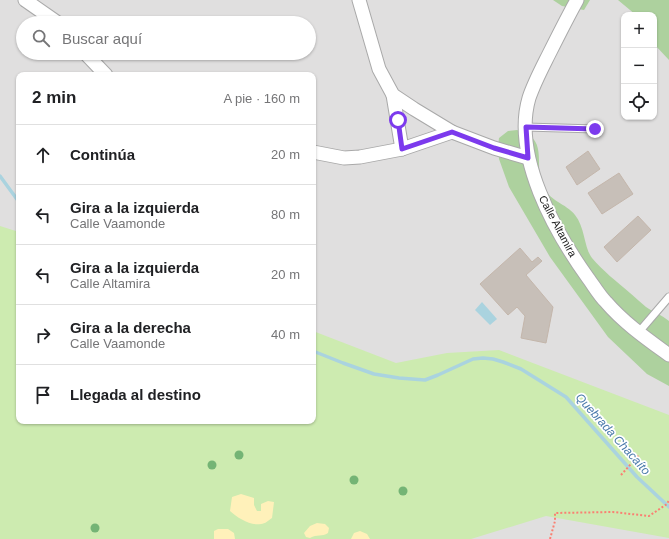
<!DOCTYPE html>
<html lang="es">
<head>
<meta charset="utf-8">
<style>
  :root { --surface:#fff; --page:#f6f6f6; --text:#202124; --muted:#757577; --line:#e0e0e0 }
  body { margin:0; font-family:Helvetica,sans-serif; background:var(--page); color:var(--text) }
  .controls { position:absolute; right:12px; top:12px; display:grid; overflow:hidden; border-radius:8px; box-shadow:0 1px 3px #0004 }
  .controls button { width:36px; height:36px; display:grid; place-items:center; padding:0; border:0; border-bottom:1px solid var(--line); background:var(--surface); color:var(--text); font:20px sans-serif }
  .stop { position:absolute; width:12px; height:12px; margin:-9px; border:3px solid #7c3aed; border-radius:50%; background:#fff }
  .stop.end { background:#7c3aed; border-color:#fff; box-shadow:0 1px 4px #0008 }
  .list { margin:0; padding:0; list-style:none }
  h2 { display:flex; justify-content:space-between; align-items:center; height:52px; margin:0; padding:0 16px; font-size:17px }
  h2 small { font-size:13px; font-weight:400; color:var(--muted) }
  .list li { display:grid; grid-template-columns:26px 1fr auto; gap:12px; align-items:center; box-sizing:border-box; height:60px; padding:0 16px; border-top:1px solid var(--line) }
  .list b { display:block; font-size:15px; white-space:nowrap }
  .list p { margin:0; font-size:13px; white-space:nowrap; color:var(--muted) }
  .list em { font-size:13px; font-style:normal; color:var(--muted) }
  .icon { flex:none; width:22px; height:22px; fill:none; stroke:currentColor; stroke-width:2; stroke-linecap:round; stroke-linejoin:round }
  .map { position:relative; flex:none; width:669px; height:539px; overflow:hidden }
  .search { position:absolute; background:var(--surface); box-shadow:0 1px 3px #0004; left:16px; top:16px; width:300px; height:44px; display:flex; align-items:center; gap:10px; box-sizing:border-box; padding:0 14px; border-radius:22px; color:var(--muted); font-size:15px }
  .panel { position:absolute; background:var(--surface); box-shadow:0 1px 3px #0004; left:16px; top:72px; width:300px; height:352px; border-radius:8px }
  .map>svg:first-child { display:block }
</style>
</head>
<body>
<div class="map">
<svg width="669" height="539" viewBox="0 0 669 539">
  <rect width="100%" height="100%" fill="#f2efe9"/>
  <!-- residential -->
  <path fill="#e0dfdf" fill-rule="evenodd" d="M 0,0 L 669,0 L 669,539 L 0,539 ZM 624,15 L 654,15 L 654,117 L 624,117 ZM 23,23 L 309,23 L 309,53 L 23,53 ZM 19,75 L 313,75 L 313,421 L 19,421 Z"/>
  <!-- grass -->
  <polygon fill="#cdebb0" points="0,226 19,232 19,421 313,421 313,331 396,363 447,353 499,350 669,415 669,538 546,516 471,539 0,539"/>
  <!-- forest -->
  <g fill="#add19e">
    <polygon points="553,0 590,0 584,10 562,6"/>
    <polygon points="618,0 669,0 669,60 654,44 654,15 636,15"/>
    <path d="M 517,130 C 549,138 534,162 542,184 C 549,202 566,203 575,215 C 585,227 584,248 592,258 C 603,271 616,281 630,293 C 635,297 640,302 646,307 C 653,312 662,315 669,321 L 669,386 L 647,374 L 608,337 L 550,257 L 509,187 L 499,159 L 498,146 L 499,138 L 508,131 Z"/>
  </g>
  <!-- sand -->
  <g fill="#fff1ba">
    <path d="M 241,494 L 254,498 L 254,505 L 257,511 L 261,511 L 261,504 L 268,501 L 274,502 L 272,518 C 269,520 265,524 261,524 C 250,526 238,518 230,511 L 232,497 Z"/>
    <path d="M 317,523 L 325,524 L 329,528 L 328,533 C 322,537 317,534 310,538 L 306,537 L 304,533 L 310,526 Z"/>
    <polygon points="218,529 228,529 234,533 235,539 214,539 214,531"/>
    <polygon points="360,531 367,534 370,539 351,539 354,533"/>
  </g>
  <!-- water -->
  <polygon fill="#aad3df" points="482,302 497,319 490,325 475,310"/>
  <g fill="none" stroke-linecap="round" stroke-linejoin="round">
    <!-- stream -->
    <g stroke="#aad3df" stroke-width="3.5">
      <polyline points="0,176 19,202"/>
      <polyline points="313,351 343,363 374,374 399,378 425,380 438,375 473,359 483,358 493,359 503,362 521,369 566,397 637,477 669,507"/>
    </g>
  </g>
  <!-- building -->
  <g fill="#c7bfb8" stroke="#c4b6ab">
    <polygon points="588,151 600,169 577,185 566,167"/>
    <polygon points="619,173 633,194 602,214 588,193"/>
    <polygon points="638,216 651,230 617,262 604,247"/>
    <polygon points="520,248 532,262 538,257 542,261 526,275 553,307 546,343 521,338 525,316 517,307 508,315 480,284"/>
  </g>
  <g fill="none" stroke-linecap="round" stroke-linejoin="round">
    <!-- lane casing -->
    <g stroke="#a9a9a9" stroke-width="9">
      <g id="lane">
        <polyline points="526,127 595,129"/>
        <polyline points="638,333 669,297"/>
      </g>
    </g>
    <!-- street casing -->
    <g stroke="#a9a9a9" stroke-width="15">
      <g id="street">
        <polyline points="25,0 58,23"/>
        <polyline points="359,0 379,69 393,95 414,109 452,132"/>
        <path d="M 577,0 C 567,18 558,36 549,54 C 542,68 534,83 529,98 C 512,156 555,232 588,278 C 594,286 599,295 606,302 C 624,323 647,339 669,355"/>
        <polyline points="85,53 106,75"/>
        <polyline points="393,95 402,149"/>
        <polyline points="313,152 344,158 360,157 402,149 452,132 494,148 528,158"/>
      </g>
    </g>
    <!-- path -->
    <g stroke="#fa8072" stroke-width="2" stroke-dasharray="2 2" stroke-linecap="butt">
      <polyline points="621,475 639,455"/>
      <polyline points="550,539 555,521 555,513 613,512 649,516 667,504 669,500"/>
    </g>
    <!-- lane -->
    <use href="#lane" stroke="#fff" stroke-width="7"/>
    <!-- street -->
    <use href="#street" stroke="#fff" stroke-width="13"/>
  </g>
  <!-- trees -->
  <g fill="#74b475">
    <circle cx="239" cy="455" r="4.5"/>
    <circle cx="212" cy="465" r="4.5"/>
    <circle cx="354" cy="480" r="4.5"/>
    <circle cx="403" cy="491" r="4.5"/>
    <circle cx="95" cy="528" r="4.5"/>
  </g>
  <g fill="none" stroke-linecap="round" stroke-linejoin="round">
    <!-- route -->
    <polyline stroke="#7c3aed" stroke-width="5" points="398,120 402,149 452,132 494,148 528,158 526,127 595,129"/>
  </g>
  <g text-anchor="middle" stroke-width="3.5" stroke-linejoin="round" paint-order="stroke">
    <!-- street labels -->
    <g font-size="11" fill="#222" stroke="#fff">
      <text transform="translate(558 226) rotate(62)" y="4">Calle Altamira</text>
    </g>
    <!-- water labels -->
    <g font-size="12" font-style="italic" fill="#4a7aab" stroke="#fff">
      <text transform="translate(613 434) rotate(48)" y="4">Quebrada Chacaíto</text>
    </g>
  </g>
</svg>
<div class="controls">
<button>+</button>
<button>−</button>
<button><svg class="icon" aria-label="locate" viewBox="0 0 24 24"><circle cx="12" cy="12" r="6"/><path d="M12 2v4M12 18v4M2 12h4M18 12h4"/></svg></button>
</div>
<div class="stop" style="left:398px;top:120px"></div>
<div class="stop end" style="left:595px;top:129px"></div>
<div class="search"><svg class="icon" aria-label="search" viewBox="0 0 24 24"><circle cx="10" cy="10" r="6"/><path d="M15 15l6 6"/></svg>Buscar aquí</div>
<section class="panel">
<h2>2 min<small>A pie · 160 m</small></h2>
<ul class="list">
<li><svg class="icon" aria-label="ahead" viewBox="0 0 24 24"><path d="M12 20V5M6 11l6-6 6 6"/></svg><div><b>Continúa</b></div><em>20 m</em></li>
<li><svg class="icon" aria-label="left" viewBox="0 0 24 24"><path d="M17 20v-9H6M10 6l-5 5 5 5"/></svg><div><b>Gira a la izquierda</b><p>Calle Vaamonde</p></div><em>80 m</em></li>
<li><svg class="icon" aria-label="left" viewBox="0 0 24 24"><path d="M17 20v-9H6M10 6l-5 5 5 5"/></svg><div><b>Gira a la izquierda</b><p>Calle Altamira</p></div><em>20 m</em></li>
<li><svg class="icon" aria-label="right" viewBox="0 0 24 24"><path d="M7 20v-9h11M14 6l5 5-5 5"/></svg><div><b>Gira a la derecha</b><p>Calle Vaamonde</p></div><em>40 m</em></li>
<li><svg class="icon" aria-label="arrive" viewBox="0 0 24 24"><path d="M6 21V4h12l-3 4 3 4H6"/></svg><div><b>Llegada al destino</b></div></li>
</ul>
</section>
</div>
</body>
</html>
